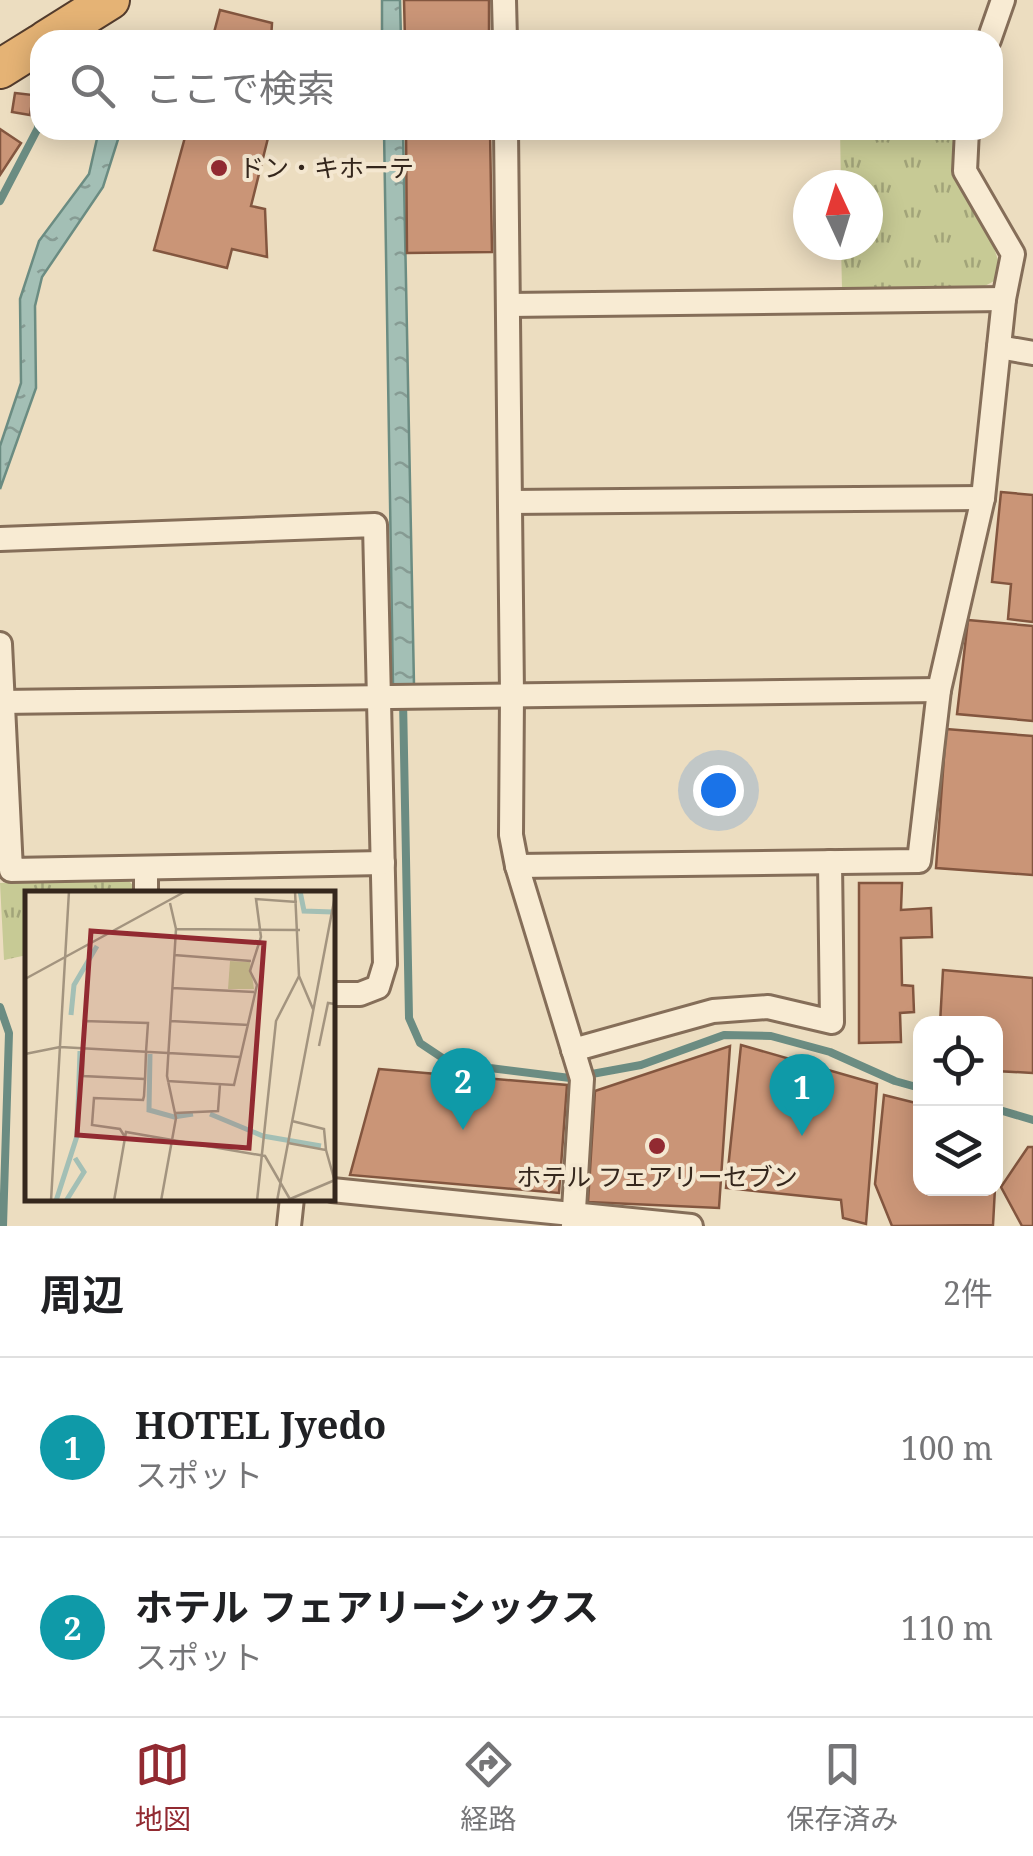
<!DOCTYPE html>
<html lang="ja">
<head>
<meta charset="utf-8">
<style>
  :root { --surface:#fff; --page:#f6f6f6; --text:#202124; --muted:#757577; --line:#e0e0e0; --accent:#922a31 }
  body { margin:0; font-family:"Noto Serif","Noto Sans JP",serif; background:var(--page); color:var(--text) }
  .controls { position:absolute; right:30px; bottom:30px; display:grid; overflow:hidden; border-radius:20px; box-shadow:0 5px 25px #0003 }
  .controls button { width:90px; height:90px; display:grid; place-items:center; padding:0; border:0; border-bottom:2px solid var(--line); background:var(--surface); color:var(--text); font:50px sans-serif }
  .compass { position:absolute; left:793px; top:170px; width:90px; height:90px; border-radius:50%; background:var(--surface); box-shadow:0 5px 25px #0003; rotate:356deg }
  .you { position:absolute; left:718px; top:790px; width:35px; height:35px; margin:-25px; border:8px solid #fff; border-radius:50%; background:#1a73e8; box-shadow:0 0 0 15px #1a73e833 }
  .badge { display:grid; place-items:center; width:65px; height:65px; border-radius:50%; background:var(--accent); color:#fff; font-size:32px; font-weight:700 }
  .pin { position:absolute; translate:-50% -82px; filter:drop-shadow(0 2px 5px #0008) }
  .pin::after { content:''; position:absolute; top:52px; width:35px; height:30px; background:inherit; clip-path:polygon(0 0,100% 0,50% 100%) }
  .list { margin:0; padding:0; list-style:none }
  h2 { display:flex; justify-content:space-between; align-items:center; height:130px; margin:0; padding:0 40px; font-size:42px }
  h2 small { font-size:32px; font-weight:400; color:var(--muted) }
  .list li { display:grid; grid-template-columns:65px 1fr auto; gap:30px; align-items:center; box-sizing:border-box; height:180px; padding:0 40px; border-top:2px solid var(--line) }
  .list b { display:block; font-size:38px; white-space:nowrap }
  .list p { margin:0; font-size:32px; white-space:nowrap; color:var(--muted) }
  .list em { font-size:32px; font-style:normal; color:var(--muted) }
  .icon { flex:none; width:55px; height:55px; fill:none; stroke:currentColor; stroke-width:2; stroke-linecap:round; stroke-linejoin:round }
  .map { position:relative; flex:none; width:1033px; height:1226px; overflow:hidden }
  .search { position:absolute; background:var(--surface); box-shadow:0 5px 25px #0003; left:30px; right:30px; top:30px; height:110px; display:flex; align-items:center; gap:25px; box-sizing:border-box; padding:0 35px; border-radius:30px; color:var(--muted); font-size:38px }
  .sheet { height:490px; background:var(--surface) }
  nav { display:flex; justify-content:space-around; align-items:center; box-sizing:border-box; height:140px; border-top:2px solid var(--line); background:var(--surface); font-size:28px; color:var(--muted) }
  nav a { display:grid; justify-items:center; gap:5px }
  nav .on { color:var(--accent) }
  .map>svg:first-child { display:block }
</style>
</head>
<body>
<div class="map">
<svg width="1033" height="1226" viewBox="0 0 1033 1226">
  <defs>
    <pattern id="grass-tufts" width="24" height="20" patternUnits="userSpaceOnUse" patternTransform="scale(2.5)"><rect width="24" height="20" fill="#c7ca95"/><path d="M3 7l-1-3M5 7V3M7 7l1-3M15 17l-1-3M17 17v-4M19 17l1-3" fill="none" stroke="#a2a479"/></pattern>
    <pattern id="water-ripples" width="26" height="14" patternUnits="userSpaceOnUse" patternTransform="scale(2.5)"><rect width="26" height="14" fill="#a3bfb5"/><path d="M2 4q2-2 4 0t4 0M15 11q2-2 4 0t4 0" fill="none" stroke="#869b93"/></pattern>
  </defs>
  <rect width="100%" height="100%" fill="#ecddc0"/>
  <!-- grass -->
  <g fill="url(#grass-tufts)">
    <polygon points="840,130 958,130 954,177 988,230 998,260 996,280 981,288 842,289 841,245 868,245 868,185 841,185"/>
    <polygon points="129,881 140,893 28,894 27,955 4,960 0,883"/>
  </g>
  <!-- water -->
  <g fill="url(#water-ripples)" stroke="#6b8c82" stroke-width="2.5">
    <polygon points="382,0 400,0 401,40 382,40"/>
    <polygon points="99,130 121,130 103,187 42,277 35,306 36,388 0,489 0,446 21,383 20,299 39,241 89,174"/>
    <polygon points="384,130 403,130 414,685 393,685"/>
  </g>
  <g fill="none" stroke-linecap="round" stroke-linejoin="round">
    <!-- stream -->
    <g stroke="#6b8c82" stroke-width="8">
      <polyline points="0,201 38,128 40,96"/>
      <polyline points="403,699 409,1018 420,1043 444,1059 490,1068 570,1078 641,1065 724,1035 771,1036 830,1052 895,1081 920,1088"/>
      <polyline points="0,1007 9,1033 3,1226"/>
      <polyline points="996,1109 1033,1120"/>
    </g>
  </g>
  <!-- building -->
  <g fill="#ca9577" stroke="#83563f" stroke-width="2.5">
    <polygon points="404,0 489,0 489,40 405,40"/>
    <polygon points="220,10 272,23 271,40 212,40"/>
    <polygon points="15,93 33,95 30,115 12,112"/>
    <polygon points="0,129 21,143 0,175"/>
    <polygon points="187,130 270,130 251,206 265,209 267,257 232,249 227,268 154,250"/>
    <polygon points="406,130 490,130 492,252 407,253"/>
    <polygon points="1001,492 1033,495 1033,622 1008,619 1011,584 992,582"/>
    <polygon points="968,620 1033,626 1033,721 957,714"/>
    <polygon points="946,729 1033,736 1033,875 936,868"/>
    <polygon points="859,883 902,883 901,910 931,908 932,937 901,938 902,985 913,986 914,1012 900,1013 901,1042 859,1043"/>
    <polygon points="943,970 1033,978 1033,1073 996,1071 996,1024 940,1024"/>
    <polygon points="741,1045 877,1084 866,1224 843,1218 841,1200 726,1188"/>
    <polygon points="730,1046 719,1208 588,1202 595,1091"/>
    <polygon points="379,1069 567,1085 559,1193 350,1175"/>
    <polygon points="884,1095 920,1104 920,1188 995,1188 993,1225 892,1226 875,1184"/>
    <polygon points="1028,1147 1033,1147 1033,1226 1022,1226 1001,1187"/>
  </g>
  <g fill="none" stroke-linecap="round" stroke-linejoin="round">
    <!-- minor casing -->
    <g stroke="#856e59" stroke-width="28">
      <g id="minor">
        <polyline points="504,0 505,40"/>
        <polyline points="989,40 1003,0"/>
        <polyline points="506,130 512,695 511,835 517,866 582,1079 573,1226"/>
        <polyline points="508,305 1004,299"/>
        <polyline points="999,347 1033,353"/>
        <polyline points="510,502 983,498"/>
        <polyline points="0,539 375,525 385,964 378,987 360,994 332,994"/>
        <polyline points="0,644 11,870 383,863"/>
        <polyline points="0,702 939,690"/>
        <polyline points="517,866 919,861 939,690 983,498 1004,299 1013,254 965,171 967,130"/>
        <polyline points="146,868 146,894"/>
        <polyline points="573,1050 713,1011 768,1007 832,1022 830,862"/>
        <polyline points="332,1190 691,1226"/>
        <polyline points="289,1226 292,1198"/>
      </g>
    </g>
    <!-- trunk casing -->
    <g stroke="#533c2d" stroke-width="42">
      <g id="trunk">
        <polyline points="46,40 110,0"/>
        <polyline points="0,69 40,44"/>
      </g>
    </g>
    <!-- minor -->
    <use href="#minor" stroke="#f8ebd3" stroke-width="22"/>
    <!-- trunk -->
    <use href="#trunk" stroke="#e5b375" stroke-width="38"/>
  </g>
  <!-- markers -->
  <g fill="#922a31" stroke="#f4e7d0" stroke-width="4">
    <circle cx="219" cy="168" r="10"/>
    <circle cx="657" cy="1146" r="10"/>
  </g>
  <g text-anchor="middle" stroke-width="8" stroke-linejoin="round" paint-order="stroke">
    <!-- poi labels -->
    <g font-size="25" fill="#35271d" stroke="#f4e7d0" text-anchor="start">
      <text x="239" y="177">ドン・キホーテ</text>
      <text x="657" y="1186" text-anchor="middle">ホテル フェアリーセブン</text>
    </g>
  </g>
  <!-- overview -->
  <g transform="translate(25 891)">
    <rect width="310" height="310" fill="#ecddc0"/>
    <path d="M 205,70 L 225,71 L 229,98 L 203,98 Z" fill="#c7ca95"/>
    <path fill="none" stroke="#a3bfb5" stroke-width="5" d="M 275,0 L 279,20 L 308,21M 46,124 L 49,94 L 72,55M 125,163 L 124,219 L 149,226 L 168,223M 185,223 L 238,245 L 296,255M 31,310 L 52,245 L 55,160M 41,310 L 59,281 L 50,267"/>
    <path fill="none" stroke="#a3947f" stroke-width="2.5" d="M 151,38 L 275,39M 149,64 L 226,70M 274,85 L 288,118M 0,88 L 161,0M 147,97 L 229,101M 145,130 L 224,134M 294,155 L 303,112 L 310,113M 0,163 L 35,156 L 215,166M 142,190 L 209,194 L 232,94 L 225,80 L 236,46 L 231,8 L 272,11M 150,222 L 193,220 L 195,193M 267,230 L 299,238 L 301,259M 100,246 L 95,238 L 67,234 L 69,207 L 118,209 L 119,205 L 120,188 L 121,161 L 123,132 L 59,130 L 58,185 L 120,188M 263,252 L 301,259 L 310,291M 265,308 L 310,289M 26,310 L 44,0M 89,310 L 101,241 L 240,265 L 266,310M 136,310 L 151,227 L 142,185 L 151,38 L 145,12M 232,310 L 251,130 L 274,85 L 270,0M 252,310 L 310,5"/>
    <path fill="#922a31" fill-opacity="0.15" stroke="#922a31" stroke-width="5" d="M 66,40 L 239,52 L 224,257 L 52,244 Z"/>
    <rect width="310" height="310" fill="none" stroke="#35271d" stroke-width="5"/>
  </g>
</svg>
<div class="controls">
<button><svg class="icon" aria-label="locate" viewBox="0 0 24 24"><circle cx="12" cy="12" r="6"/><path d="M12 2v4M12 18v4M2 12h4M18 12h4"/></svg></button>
<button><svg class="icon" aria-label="layers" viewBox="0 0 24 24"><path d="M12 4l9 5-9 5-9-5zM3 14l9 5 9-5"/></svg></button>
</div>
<svg class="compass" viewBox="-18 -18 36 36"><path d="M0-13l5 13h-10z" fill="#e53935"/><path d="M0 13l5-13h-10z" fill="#757577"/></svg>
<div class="you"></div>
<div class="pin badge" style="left:802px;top:1136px;background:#0f9aa8">1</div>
<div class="pin badge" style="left:463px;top:1130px;background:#0f9aa8">2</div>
<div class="search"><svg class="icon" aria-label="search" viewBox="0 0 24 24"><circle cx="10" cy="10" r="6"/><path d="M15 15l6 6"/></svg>ここで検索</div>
</div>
<section class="sheet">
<h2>周辺<small>2件</small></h2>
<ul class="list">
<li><span class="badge" style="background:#0f9aa8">1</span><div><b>HOTEL Jyedo</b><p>スポット</p></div><em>100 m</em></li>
<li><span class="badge" style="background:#0f9aa8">2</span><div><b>ホテル フェアリーシックス</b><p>スポット</p></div><em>110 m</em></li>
</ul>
</section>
<nav>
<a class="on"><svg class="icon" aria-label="map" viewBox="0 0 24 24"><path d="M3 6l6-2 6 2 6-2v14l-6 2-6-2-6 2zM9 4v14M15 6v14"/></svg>地図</a>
<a><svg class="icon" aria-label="directions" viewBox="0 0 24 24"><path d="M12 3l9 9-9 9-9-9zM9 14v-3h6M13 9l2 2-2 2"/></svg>経路</a>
<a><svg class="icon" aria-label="saved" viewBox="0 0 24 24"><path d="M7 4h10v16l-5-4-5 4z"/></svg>保存済み</a>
</nav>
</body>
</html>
